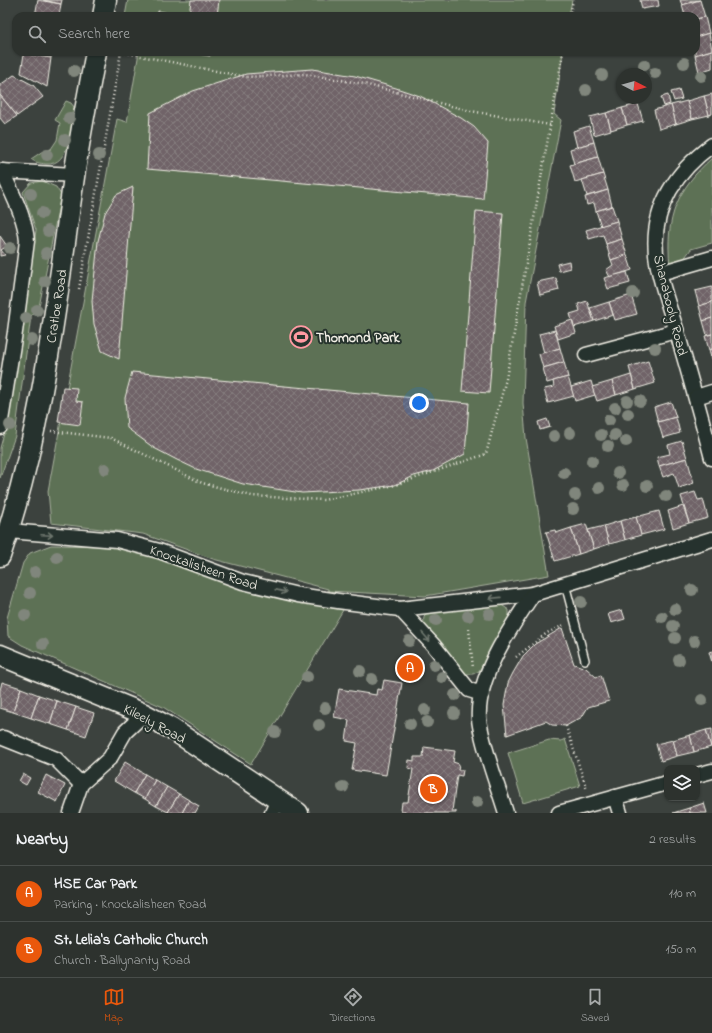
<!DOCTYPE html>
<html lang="en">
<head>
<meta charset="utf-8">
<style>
  :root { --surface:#2d322e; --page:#353a36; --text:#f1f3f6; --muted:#a7aaaa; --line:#484d4a; --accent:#ea580c }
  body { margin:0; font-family:"Indie Flower",sans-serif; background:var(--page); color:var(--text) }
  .controls { position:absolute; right:12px; bottom:12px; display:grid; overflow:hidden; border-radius:8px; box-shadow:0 1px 3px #0004 }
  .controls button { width:36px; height:36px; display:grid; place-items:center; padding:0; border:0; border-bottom:1px solid var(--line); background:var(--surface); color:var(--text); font:20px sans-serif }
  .compass { position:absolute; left:616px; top:68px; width:36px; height:36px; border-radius:50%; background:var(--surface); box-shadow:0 1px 3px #0004; rotate:96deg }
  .you { position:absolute; left:419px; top:403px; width:14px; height:14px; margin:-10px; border:3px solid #fff; border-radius:50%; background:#1a73e8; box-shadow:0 0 0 6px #1a73e833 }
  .badge { display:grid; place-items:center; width:26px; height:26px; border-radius:50%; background:var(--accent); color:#fff; font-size:13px; font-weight:700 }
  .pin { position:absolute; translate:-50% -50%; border:2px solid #fff; box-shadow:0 1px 4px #0006 }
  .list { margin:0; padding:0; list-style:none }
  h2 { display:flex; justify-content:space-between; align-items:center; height:52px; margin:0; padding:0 16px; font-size:17px }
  h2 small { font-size:13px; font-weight:400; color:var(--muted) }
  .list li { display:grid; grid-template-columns:26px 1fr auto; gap:12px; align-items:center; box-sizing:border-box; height:56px; padding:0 16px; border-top:1px solid var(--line) }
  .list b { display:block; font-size:15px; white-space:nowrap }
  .list p { margin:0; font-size:13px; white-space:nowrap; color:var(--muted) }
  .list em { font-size:13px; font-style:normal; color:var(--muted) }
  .icon { flex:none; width:22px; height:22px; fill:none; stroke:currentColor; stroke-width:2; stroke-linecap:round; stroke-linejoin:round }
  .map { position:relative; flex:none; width:712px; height:813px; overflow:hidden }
  .search { position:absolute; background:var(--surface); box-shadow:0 1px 3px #0004; left:12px; right:12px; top:12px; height:44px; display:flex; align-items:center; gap:10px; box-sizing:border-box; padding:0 14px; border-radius:12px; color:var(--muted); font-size:15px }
  .sheet { height:164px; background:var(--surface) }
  nav { display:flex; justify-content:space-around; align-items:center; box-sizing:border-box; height:56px; border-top:1px solid var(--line); background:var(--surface); font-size:11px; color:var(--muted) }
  nav a { display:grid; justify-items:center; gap:2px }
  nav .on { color:var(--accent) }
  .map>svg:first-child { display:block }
</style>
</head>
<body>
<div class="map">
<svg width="712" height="813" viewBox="0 0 712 813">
  <defs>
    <pattern id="building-cross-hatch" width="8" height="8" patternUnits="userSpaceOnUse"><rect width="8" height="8" fill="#6f6467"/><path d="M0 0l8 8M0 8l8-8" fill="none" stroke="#847b7d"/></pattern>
  </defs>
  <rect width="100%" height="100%" fill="#3c423e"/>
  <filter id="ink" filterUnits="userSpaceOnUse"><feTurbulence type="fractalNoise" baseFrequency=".025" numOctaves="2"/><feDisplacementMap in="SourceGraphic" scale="8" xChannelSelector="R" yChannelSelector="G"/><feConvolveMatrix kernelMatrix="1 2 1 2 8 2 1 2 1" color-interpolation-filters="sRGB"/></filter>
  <g filter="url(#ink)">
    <!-- green -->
    <g fill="#5d7154" stroke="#a8b19e">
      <polygon points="128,0 572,0 569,16 125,16"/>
      <polygon points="139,52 563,52 554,114 561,120 526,302 523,403 526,438 549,575 425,596 328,591 328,589 213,559 143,534 51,523 48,491 117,119 127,122"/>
      <path d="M 66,101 L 71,103 L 74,107 C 71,125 71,166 46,164 C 39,163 36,163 31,159 L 43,151 L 51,149 L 57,140 L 60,123 L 55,120 Z"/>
      <path d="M 712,158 L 712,243 L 691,249 L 683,260 L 670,265 C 665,218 677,189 712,158 Z"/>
      <polygon points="42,181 56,187 61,195 39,307 31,316 15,436 0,478 0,448 7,423 36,230 23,192 31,183"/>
      <polygon points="51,545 113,546 162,558 241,588 343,610 251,764 163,707 22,645 8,636 7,618 23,563 30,553"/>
      <path d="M 500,604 L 509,610 L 509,619 L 479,671 L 473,674 L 464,674 L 425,626 C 422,619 424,615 430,610 Z"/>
      <polygon points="565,739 580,786 523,803 508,753 549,740 561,741"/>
    </g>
    <!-- building -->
    <g fill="url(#building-cross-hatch)" stroke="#f4f1e8">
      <polygon points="38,0 61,4 59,16 35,16"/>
      <polygon points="43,0 62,0 61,4"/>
      <polygon points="191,0 219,0 217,16 189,16"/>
      <polygon points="640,0 658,0 659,6 642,9"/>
      <polygon points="680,0 700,0 682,5"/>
      <polygon points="700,0 705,17 696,19 696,16 685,16 682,5"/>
      <polygon points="158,11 186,16 158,16"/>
      <polygon points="705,17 709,33 696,37 696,19"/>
      <polygon points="709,33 712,50 695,55 696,37"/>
      <polygon points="712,50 712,68 699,72 695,55"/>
      <polygon points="35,52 52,52 51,58 34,55"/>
      <polygon points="184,52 211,52 210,56"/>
      <polygon points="24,54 51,58 47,87 21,73"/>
      <polygon points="312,69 355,76 396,88 420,96 461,118 474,127 488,143 483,199 147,169 150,113 193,91 246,74"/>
      <polygon points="14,75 33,85 43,97 17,116 0,95 0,85"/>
      <polygon points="679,90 682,99 674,101 671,92"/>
      <polygon points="712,94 712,114 709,115 704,96"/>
      <polygon points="0,95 17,116 5,124 0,118"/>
      <polygon points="668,95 670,104 664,106 661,97"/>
      <polygon points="704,96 709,115 692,119 687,101"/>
      <polygon points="687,101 692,119 676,124 671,105"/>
      <polygon points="638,104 643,121 627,125 622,108"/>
      <polygon points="671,105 676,124 659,129 654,110"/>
      <polygon points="622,108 627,125 611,130 606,113"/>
      <polygon points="606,113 611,130 594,135 590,117"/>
      <polygon points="589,126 594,142 577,147 573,131"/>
      <polygon points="594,142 598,157 574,164 570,149"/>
      <polygon points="598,157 603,174 575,182 570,165"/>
      <polygon points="603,174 608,190 587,196 582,180"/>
      <polygon points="133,187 119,359 102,351 94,324 92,301 98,241 105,213 116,195"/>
      <polygon points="608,190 612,206 596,211 594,203 587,205 585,197"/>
      <polygon points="612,206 617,221 601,226 596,211"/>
      <polygon points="476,211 503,213 489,393 462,391"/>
      <polygon points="617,221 622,239 606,244 603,235 589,239 586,230"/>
      <polygon points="0,236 7,246 1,250 5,255 0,256"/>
      <polygon points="622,239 627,255 611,260 606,244"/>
      <polygon points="627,255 632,270 610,277 606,270 613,265 611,260"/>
      <polygon points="569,261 570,268 559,271 557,264"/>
      <polygon points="627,272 630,283 608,289 604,278"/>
      <polygon points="556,278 559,290 540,295 537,282"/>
      <polygon points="712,287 712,302 699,306 695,291"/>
      <polygon points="631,295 637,314 615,320 609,302"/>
      <polygon points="587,301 594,321 574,327 570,314 580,311 578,304"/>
      <polygon points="609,302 613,315 594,321 590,308"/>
      <polygon points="712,302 712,318 703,321 699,306"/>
      <polygon points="712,318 712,334 707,335 703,321"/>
      <polygon points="572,320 576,333 558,339 554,326"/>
      <polygon points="555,330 560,348 544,353 539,334"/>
      <polygon points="712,334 712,349 709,350 705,336"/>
      <polygon points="560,348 564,362 543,368 539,354"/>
      <polygon points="712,349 712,362 709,350"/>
      <polygon points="648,361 655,383 635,389 629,367"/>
      <polygon points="564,362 568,377 547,383 543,368"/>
      <polygon points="132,372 469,403 465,454 433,471 414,476 395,485 359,490 302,493 243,484 196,469 177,460 154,448 127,428 125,398"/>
      <polygon points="631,375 635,389 616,395 612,381"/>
      <polygon points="568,377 574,396 548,403 544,389 554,387 553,381"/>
      <polygon points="591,381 595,395 575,401 571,387"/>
      <polygon points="612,381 616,395 597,401 592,387"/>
      <polygon points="63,387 77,388 76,401 83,402 80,425 58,422"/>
      <polygon points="671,402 676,417 658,422 654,407"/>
      <polygon points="676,417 680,433 663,438 658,422"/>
      <polygon points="547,419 550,427 540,430 538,422"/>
      <polygon points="682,441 687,458 659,466 657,457 670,454 668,445"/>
      <polygon points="687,458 694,483 679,488 674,473 663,477 659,466"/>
      <polygon points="695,492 698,500 703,499 708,518 689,523 681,496"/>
      <polygon points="683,506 689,523 673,528 668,511"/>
      <polygon points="659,511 664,529 641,535 636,517"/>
      <polygon points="636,517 641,535 625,540 620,521"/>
      <polygon points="620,521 625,540 609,544 604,526"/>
      <polygon points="586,524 594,549 579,554 571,528"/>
      <polygon points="604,526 609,544 594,549 588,530"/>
      <polygon points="571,528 579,554 555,561 546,532 555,530 556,533"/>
      <polygon points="622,610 625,619 611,623 608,614"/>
      <polygon points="562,628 574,664 586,668 596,677 601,675 609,701 588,707 582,717 566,726 552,725 546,721 507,735 504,705 508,683 513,673 523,656 535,644"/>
      <polygon points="712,651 712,662 709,652"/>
      <polygon points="384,680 402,683 386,775 352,770 357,743 346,741 349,720 334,717 339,689 376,695 377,689 382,690"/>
      <polygon points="2,682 21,688 13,712 0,708 0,690"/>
      <polygon points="21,688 39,695 31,718 13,712"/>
      <polygon points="39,695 57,701 50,724 31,718"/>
      <polygon points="57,701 76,707 68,730 50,724"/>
      <polygon points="76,707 94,713 86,736 68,730"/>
      <polygon points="712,729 712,747 711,747 706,730"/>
      <polygon points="706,730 711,747 694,752 690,735"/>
      <polygon points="690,735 694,752 677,756 673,740"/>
      <polygon points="673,740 677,756 661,761 656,744"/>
      <polygon points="424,747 455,751 453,762 459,764 458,770 463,770 462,776 457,775 452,811 456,811 456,813 405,813 405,811 401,811 402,802 408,802 413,769 408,768 409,760 414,761 414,757 423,757"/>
      <polygon points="125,762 145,774 134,793 114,781"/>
      <polygon points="23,774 30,778 26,785 19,781"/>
      <polygon points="145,774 155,780 145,799 134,793"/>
      <polygon points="46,775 65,785 57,802 38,792"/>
      <polygon points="155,780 167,787 156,806 145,799"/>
      <polygon points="167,787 179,794 168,812 156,806"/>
      <polygon points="179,794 189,800 182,813 169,813 168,812"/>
      <polygon points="189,800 199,806 195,813 182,813"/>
      <polygon points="704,803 707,813 690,813 689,808"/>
      <polygon points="689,808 690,813 673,813"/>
    </g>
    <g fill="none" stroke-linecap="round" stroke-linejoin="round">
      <!-- service casing -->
      <g stroke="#f4f1e8" stroke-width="10">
        <polyline id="service" points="565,584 585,660"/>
      </g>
      <!-- minor casing -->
      <g stroke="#f4f1e8" stroke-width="17">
        <g id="minor">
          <path d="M 712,145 C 673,174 649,212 657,262 C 661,285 670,309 677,332 C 689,374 701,416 712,458"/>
          <polyline points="0,171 75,175"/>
          <polyline points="660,273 712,258"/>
          <polyline points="586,355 676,331"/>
          <polyline points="696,397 712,392"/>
          <path d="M 0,427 L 15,332 L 27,241 C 25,216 12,194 2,171"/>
          <polyline points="9,531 117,540 159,551 243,582 298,595 338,601 400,609 533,594"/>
          <polyline points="400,609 434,646 469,690 482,694"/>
          <polyline points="3,738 56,759 81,784"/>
          <polyline points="697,775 712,771"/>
          <polyline points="615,797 620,813"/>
          <polyline points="71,813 81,784 110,758 125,732 144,714"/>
          <polyline points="272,813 278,800"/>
          <path d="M 506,813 C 498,786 482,746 479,719 C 476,677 511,627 533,594 L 712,539"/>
          <polyline points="559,813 667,783"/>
        </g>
      </g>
      <!-- secondary casing -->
      <g stroke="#f4f1e8" stroke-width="23">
        <g id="secondary">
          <polyline points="103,16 106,0"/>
          <path d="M 0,556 C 42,434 56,304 74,177 C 80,135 88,94 96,52"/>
          <polyline points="0,655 144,714 172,729 298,813"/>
        </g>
      </g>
      <!-- path -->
      <g stroke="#f4f1e8" stroke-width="2.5" stroke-dasharray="1 3" stroke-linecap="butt">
        <polyline points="570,16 573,0"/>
        <polyline points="121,52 246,77 305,74 364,84 471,111 550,125"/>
        <polyline points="79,289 121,52"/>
        <polyline points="51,431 111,438 202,483 252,496 324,500 395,485 486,454 506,379 563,52"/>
        <polyline points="469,629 473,668"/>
        <polyline points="516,657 547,633 564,625"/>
        <polyline points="566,726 587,790"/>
      </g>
      <!-- service -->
      <use href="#service" stroke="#26332d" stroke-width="7"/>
      <!-- minor -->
      <use href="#minor" stroke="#26332d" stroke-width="14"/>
      <!-- secondary -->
      <use href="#secondary" stroke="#26332d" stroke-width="20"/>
    </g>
    <!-- trees -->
    <g fill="#80867b">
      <circle cx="684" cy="63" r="6"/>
      <circle cx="644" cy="65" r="6"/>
      <circle cx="74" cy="71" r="6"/>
      <circle cx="655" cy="73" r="6"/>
      <circle cx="602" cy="75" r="6"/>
      <circle cx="701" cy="76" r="6"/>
      <circle cx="586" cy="90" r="6"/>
      <circle cx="69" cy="118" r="6"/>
      <circle cx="65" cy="140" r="6"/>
      <circle cx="47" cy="155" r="6"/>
      <circle cx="99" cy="155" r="6"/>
      <circle cx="31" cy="194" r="6"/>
      <circle cx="42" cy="213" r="6"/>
      <circle cx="48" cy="231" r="6"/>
      <circle cx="10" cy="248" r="6"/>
      <circle cx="46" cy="253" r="6"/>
      <circle cx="45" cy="281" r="6"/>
      <circle cx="633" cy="293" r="6"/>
      <circle cx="37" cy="310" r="6"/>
      <circle cx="26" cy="318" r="6"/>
      <circle cx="32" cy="340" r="6"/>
      <circle cx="655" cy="348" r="6"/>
      <circle cx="627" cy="401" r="6"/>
      <circle cx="640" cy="401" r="6"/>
      <circle cx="615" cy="408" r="6"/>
      <circle cx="628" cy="414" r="6"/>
      <circle cx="609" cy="420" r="6"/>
      <circle cx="10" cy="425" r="6"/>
      <circle cx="570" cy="433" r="6"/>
      <circle cx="601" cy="435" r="6"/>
      <circle cx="615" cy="435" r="6"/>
      <circle cx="554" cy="436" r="6"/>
      <circle cx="626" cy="441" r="6"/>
      <circle cx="608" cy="446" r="6"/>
      <circle cx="592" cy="461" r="6"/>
      <circle cx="105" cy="469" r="6"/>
      <circle cx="564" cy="473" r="6"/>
      <circle cx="618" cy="473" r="6"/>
      <circle cx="623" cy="485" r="6"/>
      <circle cx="647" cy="486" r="6"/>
      <circle cx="599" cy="488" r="6"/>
      <circle cx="575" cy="495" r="6"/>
      <circle cx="666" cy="496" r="6"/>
      <circle cx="573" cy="509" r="6"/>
      <circle cx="57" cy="557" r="6"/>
      <circle cx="35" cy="572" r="6"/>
      <circle cx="692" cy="590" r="6"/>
      <circle cx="30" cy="593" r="6"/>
      <circle cx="581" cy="602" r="6"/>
      <circle cx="675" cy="609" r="6"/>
      <circle cx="489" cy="614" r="6"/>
      <circle cx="25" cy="615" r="6"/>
      <circle cx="468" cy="616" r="6"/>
      <circle cx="662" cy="617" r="6"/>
      <circle cx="436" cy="620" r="6"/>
      <circle cx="673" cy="626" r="6"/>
      <circle cx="675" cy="638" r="6"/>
      <circle cx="409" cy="641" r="6"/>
      <circle cx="694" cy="641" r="6"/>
      <circle cx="43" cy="644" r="6"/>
      <circle cx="679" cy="660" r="6"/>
      <circle cx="434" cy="665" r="6"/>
      <circle cx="360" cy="671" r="6"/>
      <circle cx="307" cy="677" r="6"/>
      <circle cx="442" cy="677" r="6"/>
      <circle cx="372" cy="679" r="6"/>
      <circle cx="455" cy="695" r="6"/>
      <circle cx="702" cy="700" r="6"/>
      <circle cx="325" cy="708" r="6"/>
      <circle cx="425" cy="710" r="6"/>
      <circle cx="454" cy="713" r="6"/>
      <circle cx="427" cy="722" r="6"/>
      <circle cx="410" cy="724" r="6"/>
      <circle cx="319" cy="725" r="6"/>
      <circle cx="275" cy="732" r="6"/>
      <circle cx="343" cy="787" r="6"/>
      <circle cx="477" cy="802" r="6"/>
    </g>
    <!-- one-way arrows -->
    <defs><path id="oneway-shaft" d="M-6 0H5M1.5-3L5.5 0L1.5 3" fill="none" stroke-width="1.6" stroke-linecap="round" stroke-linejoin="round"/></defs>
    <g stroke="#6e766e">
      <use href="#oneway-shaft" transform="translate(47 535) rotate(3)"/>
      <use href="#oneway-shaft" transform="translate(281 591) rotate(13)"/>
      <use href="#oneway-shaft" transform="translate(495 598) rotate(174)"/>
      <use href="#oneway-shaft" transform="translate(426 637) rotate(49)"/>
    </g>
  </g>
  <!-- icons -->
  <defs>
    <g id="stadium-ring" transform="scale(1.15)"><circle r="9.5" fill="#26332d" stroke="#ff9aa2" stroke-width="1.5"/><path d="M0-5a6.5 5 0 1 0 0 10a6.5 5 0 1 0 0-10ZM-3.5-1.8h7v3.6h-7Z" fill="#ff9aa2"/></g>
  </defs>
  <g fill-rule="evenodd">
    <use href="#stadium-ring" x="301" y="337"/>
  </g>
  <g text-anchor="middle" stroke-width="4" stroke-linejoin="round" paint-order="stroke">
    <!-- street labels -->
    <g font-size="14" fill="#f4f1e8" stroke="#26332d">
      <text transform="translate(671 305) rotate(76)" y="5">Shanabooly Road</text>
      <text transform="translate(56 306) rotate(-81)" y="5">Cratloe Road</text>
      <text transform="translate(204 567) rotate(19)" y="5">Knockalisheen Road</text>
      <text transform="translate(155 723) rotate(28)" y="5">Kileely Road</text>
    </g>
    <!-- poi labels -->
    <g font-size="14" font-weight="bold" fill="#f4f1e8" stroke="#26332d" text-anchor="start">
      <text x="316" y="342">Thomond Park</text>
    </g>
  </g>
</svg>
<div class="controls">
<button><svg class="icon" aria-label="layers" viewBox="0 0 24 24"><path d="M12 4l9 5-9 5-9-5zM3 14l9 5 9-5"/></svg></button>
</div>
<svg class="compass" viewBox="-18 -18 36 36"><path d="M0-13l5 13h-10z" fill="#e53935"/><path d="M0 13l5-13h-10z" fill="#a7aaaa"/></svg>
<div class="you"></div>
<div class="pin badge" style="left:410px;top:668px">A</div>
<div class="pin badge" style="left:433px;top:789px">B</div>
<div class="search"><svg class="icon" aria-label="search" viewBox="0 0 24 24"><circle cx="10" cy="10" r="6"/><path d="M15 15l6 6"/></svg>Search here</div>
</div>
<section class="sheet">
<h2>Nearby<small>2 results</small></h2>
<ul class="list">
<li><span class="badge">A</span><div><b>HSE Car Park</b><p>Parking · Knockalisheen Road</p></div><em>110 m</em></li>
<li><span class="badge">B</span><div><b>St. Lelia's Catholic Church</b><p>Church · Ballynanty Road</p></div><em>150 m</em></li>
</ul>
</section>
<nav>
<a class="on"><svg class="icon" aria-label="map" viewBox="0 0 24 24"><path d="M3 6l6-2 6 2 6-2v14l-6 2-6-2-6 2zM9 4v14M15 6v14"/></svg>Map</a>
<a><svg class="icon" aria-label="directions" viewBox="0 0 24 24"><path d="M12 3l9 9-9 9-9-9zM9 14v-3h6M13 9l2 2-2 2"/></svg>Directions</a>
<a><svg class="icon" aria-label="saved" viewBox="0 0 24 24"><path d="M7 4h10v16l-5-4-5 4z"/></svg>Saved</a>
</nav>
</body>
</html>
